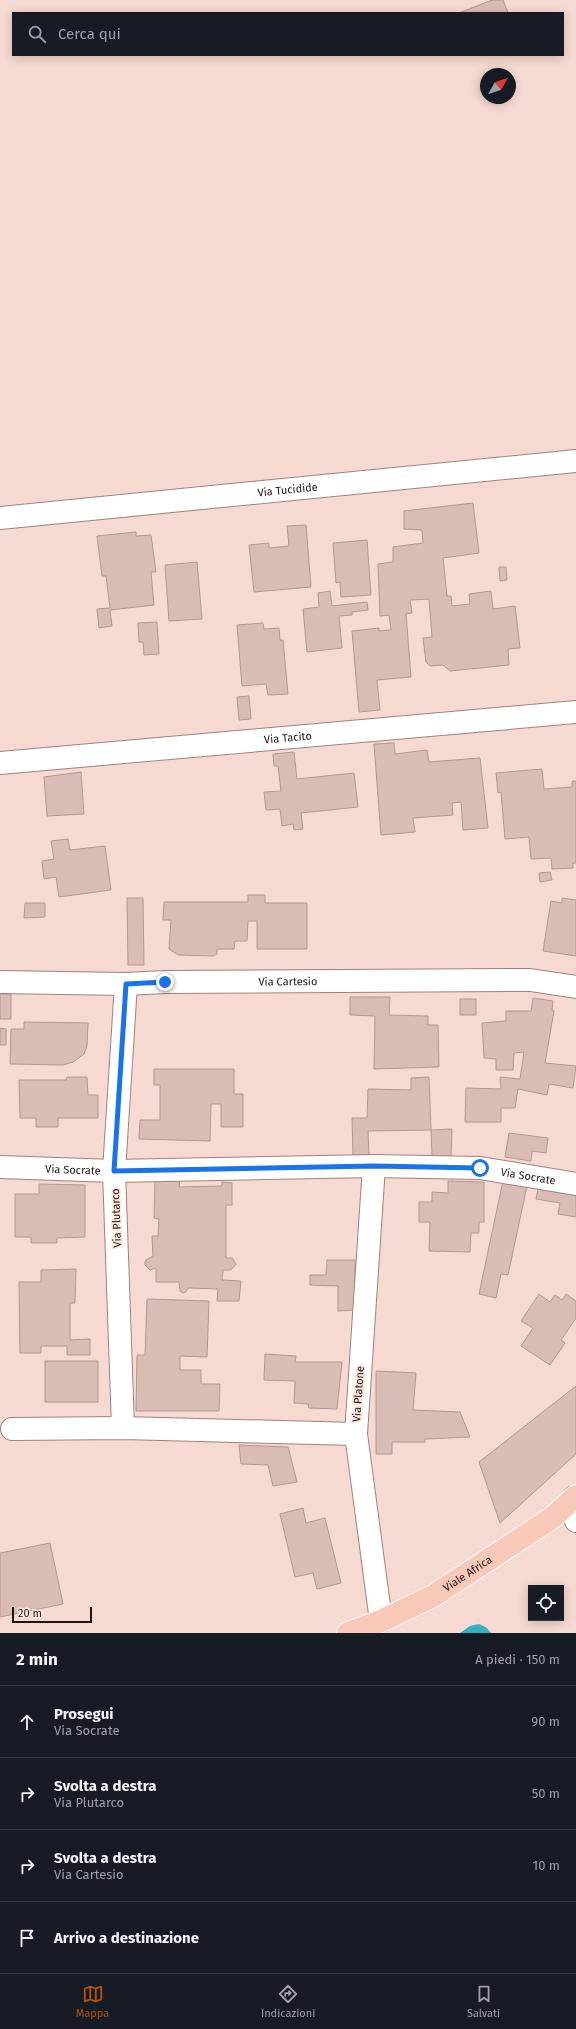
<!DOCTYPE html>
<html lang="it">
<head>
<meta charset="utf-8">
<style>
  :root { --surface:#171b24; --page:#20242c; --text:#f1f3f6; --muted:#9ea1a6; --line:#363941; --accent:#b45309 }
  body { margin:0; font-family:"Fira Sans",sans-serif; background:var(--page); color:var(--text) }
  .controls { position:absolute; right:12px; bottom:12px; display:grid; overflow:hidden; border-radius:0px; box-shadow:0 2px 10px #0003 }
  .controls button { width:36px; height:36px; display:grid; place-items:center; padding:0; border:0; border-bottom:1px solid var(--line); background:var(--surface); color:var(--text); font:20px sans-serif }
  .compass { position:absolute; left:480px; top:68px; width:36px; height:36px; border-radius:50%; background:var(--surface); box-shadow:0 2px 10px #0003; rotate:50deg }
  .scale { position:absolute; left:12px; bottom:10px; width:80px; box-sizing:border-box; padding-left:4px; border:2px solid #1d1411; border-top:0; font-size:11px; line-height:14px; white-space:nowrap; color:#1d1411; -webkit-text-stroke:3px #ffe8e1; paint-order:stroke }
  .stop { position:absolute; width:12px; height:12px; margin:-9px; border:3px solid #1a73e8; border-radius:50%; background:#fff }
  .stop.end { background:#1a73e8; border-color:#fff; box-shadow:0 1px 4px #0008 }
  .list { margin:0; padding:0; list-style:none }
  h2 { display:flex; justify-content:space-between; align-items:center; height:52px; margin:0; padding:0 16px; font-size:17px }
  h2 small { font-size:13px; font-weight:400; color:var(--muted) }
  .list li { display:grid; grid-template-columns:26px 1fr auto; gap:12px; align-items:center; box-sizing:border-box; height:72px; padding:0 16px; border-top:1px solid var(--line) }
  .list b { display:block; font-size:15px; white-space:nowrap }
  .list p { margin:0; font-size:13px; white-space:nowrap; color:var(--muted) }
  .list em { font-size:13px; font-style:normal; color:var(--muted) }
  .icon { flex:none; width:22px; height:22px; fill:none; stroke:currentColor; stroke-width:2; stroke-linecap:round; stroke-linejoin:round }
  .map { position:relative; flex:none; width:576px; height:1633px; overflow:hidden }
  .search { position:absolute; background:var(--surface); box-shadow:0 2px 10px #0003; left:12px; right:12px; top:12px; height:44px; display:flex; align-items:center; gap:10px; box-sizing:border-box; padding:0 14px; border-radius:0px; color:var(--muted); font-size:15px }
  .sheet { height:340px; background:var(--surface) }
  nav { display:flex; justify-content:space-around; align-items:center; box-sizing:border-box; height:56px; border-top:1px solid var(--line); background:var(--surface); font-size:11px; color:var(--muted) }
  nav a { display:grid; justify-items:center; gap:2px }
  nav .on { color:var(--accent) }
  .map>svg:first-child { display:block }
</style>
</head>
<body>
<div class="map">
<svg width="576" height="1633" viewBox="0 0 576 1633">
  <rect width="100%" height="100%" fill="#f6d9d1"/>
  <!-- water -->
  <polygon fill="#33b0c3" points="479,1624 487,1628 491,1633 460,1633 470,1626"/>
  <!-- building -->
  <g fill="#d9bdb5" stroke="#b29890">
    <polygon points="492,0 503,0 508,13 459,13"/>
    <polygon points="473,503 479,553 443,558 447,596 451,596 452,606 470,604 469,594 491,591 493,609 515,606 520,648 508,649 509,665 450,671 443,665 430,666 426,662 423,638 432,637 429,599 410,600 412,613 406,614 411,677 377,680 380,710 359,712 352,631 379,628 379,631 391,630 389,615 380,616 378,564 393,562 393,547 423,543 422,530 404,529 404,511"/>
    <polygon points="306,525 311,587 254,592 249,545 269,543 269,548 289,546 287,526"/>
    <polygon points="136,532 136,536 151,535 156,572 151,572 154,605 110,610 112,626 99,628 97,609 110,608 106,576 102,576 97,536"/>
    <polygon points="367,540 371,595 341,597 340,582 336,583 333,543"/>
    <polygon points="197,562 202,619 169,621 165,565"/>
    <polygon points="499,567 506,567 507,580 500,581"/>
    <polygon points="330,591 332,606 367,602 368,610 352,612 352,615 339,616 342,648 307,652 303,609 319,607 318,593"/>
    <polygon points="157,622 159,654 144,655 143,642 139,642 138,623"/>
    <polygon points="263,623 264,629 279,628 280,640 283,640 288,694 268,695 266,684 242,686 237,625"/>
    <polygon points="249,696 251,719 239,720 237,697"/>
    <polygon points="394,743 395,754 427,750 429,762 480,758 488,828 463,830 461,802 452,803 453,815 413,818 415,832 381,835 374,744"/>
    <polygon points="294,752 297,779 354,773 358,807 301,813 303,829 294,830 293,824 282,826 280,809 266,810 264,792 281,791 278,766 274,766 273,754"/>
    <polygon points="542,769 544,789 572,787 572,781 576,781 576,863 573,863 573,868 552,869 551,858 531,859 529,837 505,839 501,792 498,793 496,773"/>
    <polygon points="81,772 84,814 47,816 44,777"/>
    <polygon points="68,839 70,850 105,846 111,890 59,897 56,877 44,879 42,861 54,859 51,841"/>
    <polygon points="550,872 552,880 540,882 539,873"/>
    <polygon points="248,895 265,895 265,903 307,903 307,949 257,949 257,921 248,921 247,941 235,941 234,949 217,949 217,954 213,956 178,955 169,949 171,920 163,920 164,902 248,902"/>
    <polygon points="127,898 143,898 144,965 128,965"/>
    <polygon points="562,898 576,900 576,956 543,951 551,901 562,903"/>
    <polygon points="25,903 45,903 45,917 24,918"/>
    <rect x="0" y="994" width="11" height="25"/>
    <polygon points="350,997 390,997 389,1015 428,1016 428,1025 438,1025 439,1067 374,1069 375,1016 350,1015"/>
    <polygon points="533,998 553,1001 552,1010 554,1011 545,1063 576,1066 573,1088 549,1084 547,1095 518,1089 515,1108 501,1108 501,1122 465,1122 466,1088 501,1089 500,1077 520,1079 524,1052 514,1053 513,1070 496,1070 496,1059 484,1058 482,1023 506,1021 506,1011 531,1011"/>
    <rect x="460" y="999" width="16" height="16"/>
    <polygon points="24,1022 88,1023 87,1046 84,1054 73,1062 63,1065 10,1064 11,1029 24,1029"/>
    <polygon points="0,1028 6,1029 6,1045 0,1045"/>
    <polygon points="154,1069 234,1069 234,1094 243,1094 243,1127 221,1127 221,1104 211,1104 210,1141 139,1139 140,1120 160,1120 160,1085 154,1085"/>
    <polygon points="67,1077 87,1077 88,1095 98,1095 98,1118 58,1118 58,1127 36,1127 36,1118 20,1118 19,1080 66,1080"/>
    <polygon points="429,1077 431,1130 368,1131 369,1155 353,1155 352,1118 367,1118 368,1089 411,1090 411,1078"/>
    <polygon points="452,1129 451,1156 432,1156 431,1130"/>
    <polygon points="509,1133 548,1138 546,1153 532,1151 531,1161 505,1157"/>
    <polygon points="155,1180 180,1180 179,1187 222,1186 222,1182 232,1183 232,1205 226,1205 226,1258 232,1258 236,1264 231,1270 223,1270 222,1280 241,1281 239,1301 217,1301 218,1289 188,1288 186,1292 183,1293 180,1291 179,1282 156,1282 156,1268 150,1270 145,1265 145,1262 146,1260 153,1256 152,1236 158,1236 159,1219 154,1218"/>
    <polygon points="448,1181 484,1182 484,1222 479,1222 479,1233 471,1233 470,1252 429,1251 430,1222 419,1222 419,1202 432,1202 432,1192 448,1193"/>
    <polygon points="503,1181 527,1186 508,1275 501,1274 496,1298 479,1294"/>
    <polygon points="39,1184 85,1185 85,1237 57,1238 57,1243 31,1243 31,1237 15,1237 15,1194 39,1194"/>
    <polygon points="538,1189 576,1195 576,1217 558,1214 560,1203 536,1199"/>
    <polygon points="327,1260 355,1260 355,1310 338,1311 338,1286 310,1285 310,1275 326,1275"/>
    <polygon points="76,1269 75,1303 70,1303 70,1340 90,1339 90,1355 67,1355 67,1346 41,1346 41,1353 20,1353 19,1282 41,1282 41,1270"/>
    <polygon points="539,1294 550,1302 555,1295 562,1300 566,1294 576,1301 576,1318 561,1340 565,1343 550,1365 521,1346 533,1328 521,1321"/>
    <polygon points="147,1299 209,1301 207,1357 180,1356 180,1370 201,1370 201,1384 220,1384 219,1411 136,1411 137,1355 145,1355"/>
    <polygon points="265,1354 296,1356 295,1362 342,1362 337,1409 309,1408 308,1404 294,1403 295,1381 264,1380"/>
    <rect x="45" y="1361" width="53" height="41"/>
    <polygon points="376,1371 416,1373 413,1410 460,1412 470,1437 425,1439 425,1442 392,1442 392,1454 376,1454"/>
    <polygon points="576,1386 576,1454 500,1523 479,1462"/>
    <polygon points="239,1445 288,1447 297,1482 273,1486 268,1465 241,1464"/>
    <polygon points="303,1508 306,1523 325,1518 341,1583 317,1589 313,1573 295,1577 280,1514"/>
    <polygon points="50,1543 63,1604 0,1617 0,1553"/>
  </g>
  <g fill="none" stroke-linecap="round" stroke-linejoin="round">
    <!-- minor casing -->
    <g stroke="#9d837c" stroke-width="24">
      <g id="minor">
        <path id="s1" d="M 0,518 L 576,461"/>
        <path id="s2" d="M 0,763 L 576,712"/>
        <path id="s3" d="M 0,982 L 126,984 L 165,982 L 530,980 L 576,987"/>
        <polyline points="374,1166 356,1434 381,1621"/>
        <path id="s4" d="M 0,1167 L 114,1171 L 374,1166 L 480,1168 L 576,1184"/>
        <polyline points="123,1428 114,1171 126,984"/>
        <polyline points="12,1429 123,1428 356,1434"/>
        <polyline points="574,1497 576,1521"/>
      </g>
    </g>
    <!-- major casing -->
    <g stroke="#fff" stroke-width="24">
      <g id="major">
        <path id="s5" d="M 348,1633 L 381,1621 L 433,1596 L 552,1518 L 576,1496"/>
      </g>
    </g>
    <!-- minor -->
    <use href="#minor" stroke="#fff" stroke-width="22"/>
    <!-- major -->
    <use href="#major" stroke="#f8c8b9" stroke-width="22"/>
  </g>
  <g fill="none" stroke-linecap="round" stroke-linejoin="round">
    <!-- route -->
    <polyline stroke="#1a73e8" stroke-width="5" points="165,982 126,984 114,1171 374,1166 480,1168"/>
  </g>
  <g text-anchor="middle" stroke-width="4" stroke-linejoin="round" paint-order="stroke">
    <!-- street labels -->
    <g font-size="11" fill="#1d1411" stroke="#ffe8e1">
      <text dy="4" stroke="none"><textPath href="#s1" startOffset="289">Via Tucidide</textPath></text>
      <text dy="4" stroke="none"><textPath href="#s2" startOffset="289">Via Tacito</textPath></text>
      <text dy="4" stroke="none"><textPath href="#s3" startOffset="288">Via Cartesio</textPath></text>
      <text dy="4" stroke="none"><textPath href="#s4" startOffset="73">Via Socrate</textPath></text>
      <text dy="4" stroke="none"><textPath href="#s4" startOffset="529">Via Socrate</textPath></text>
      <text transform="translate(116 1218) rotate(-92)" y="4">Via Plutarco</text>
      <text transform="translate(358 1394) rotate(-86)" y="4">Via Platone</text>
      <text dy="4" stroke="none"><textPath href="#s5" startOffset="134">Viale Africa</textPath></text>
    </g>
  </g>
</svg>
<div class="controls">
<button><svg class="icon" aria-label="locate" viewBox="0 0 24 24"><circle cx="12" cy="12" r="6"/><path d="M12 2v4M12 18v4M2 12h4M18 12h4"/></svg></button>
</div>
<svg class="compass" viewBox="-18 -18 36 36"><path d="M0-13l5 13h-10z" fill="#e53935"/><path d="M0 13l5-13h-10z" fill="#9ea1a6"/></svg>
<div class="scale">20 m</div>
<div class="stop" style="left:480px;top:1168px"></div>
<div class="stop end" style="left:165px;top:982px"></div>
<div class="search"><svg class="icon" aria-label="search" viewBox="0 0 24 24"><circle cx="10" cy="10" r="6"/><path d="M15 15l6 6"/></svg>Cerca qui</div>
</div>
<section class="sheet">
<h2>2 min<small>A piedi · 150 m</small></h2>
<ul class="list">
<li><svg class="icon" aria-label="ahead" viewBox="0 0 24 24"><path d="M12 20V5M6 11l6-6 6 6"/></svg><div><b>Prosegui</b><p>Via Socrate</p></div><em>90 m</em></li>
<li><svg class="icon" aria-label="right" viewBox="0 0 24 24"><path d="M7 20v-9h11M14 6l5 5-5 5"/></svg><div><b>Svolta a destra</b><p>Via Plutarco</p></div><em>50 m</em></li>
<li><svg class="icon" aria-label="right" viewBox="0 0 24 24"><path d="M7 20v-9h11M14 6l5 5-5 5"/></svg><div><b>Svolta a destra</b><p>Via Cartesio</p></div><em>10 m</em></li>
<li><svg class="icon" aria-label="arrive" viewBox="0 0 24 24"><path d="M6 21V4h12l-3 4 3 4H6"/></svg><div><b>Arrivo a destinazione</b></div></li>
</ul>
</section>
<nav>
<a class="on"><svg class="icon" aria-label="map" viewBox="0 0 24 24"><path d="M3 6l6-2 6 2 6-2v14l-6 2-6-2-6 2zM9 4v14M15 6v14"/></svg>Mappa</a>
<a><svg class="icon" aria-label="directions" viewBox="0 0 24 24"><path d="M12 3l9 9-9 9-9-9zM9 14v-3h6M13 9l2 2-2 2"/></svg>Indicazioni</a>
<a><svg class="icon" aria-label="saved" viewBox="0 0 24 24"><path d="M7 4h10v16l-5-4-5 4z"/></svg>Salvati</a>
</nav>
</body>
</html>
